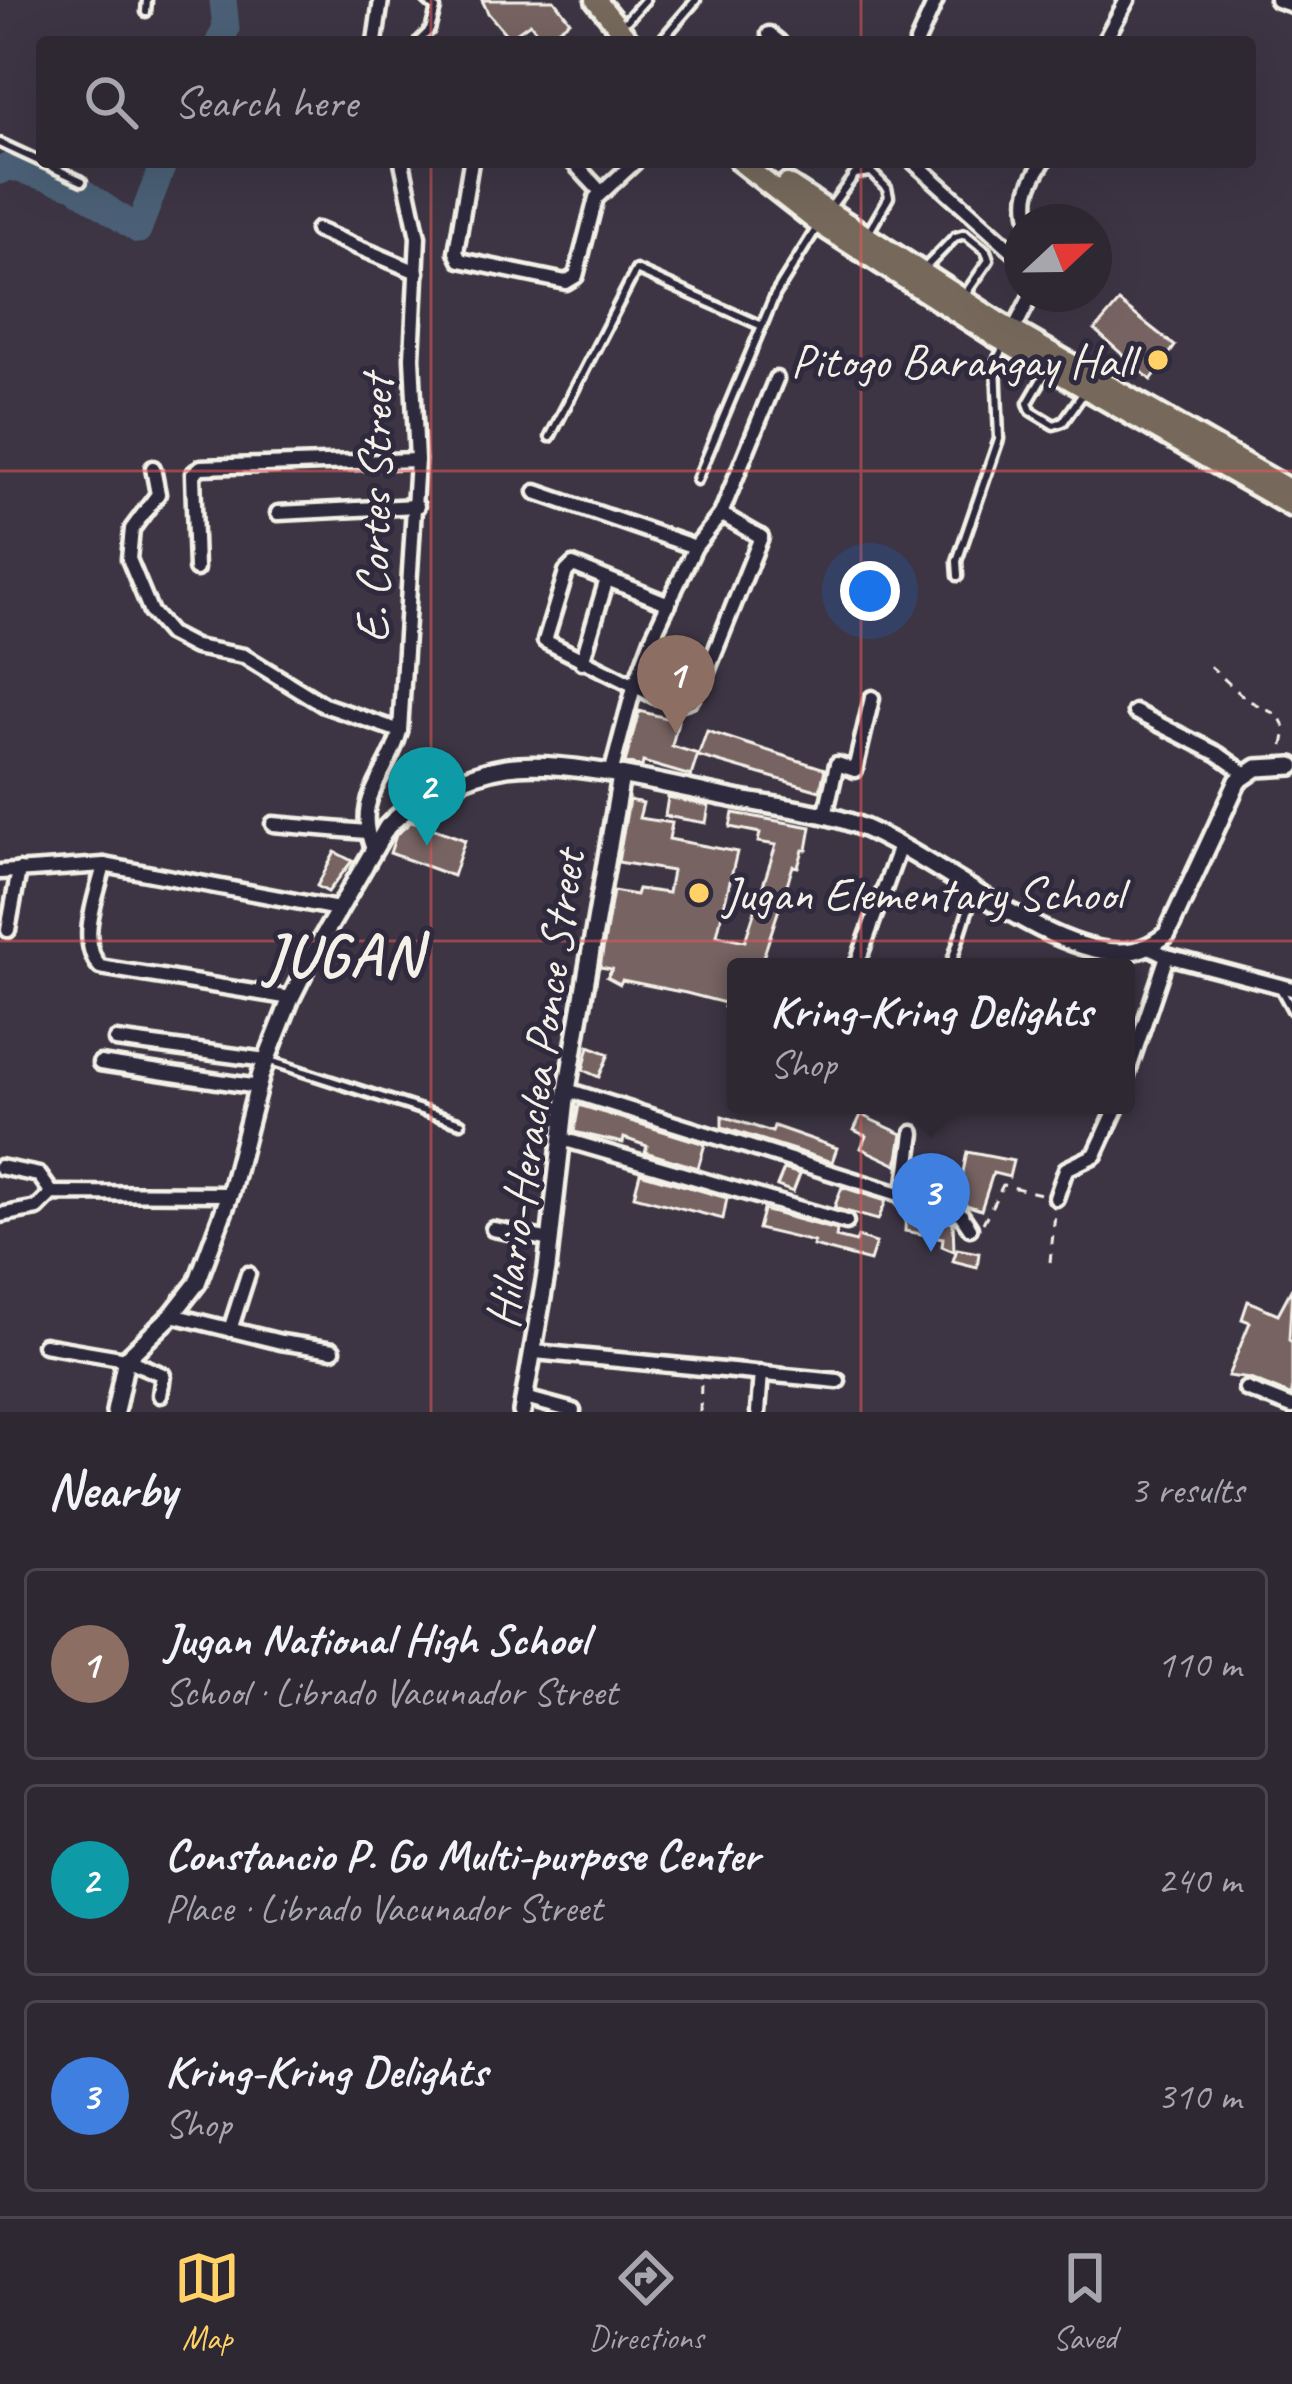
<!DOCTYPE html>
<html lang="en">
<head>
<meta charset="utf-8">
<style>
  :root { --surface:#2e2833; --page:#3a343f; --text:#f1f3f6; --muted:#a7a6ac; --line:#49444e; --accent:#ffd166 }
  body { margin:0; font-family:Caveat,sans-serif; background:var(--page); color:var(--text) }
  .compass { position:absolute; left:1004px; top:204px; width:108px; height:108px; border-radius:50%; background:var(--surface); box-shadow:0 12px 48px #0002; rotate:68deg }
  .you { position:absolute; left:870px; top:591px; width:42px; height:42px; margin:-30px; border:9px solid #fff; border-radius:50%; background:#1a73e8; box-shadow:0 0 0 18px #1a73e833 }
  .badge { display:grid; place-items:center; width:78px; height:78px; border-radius:50%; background:var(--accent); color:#fff; font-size:39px; font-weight:700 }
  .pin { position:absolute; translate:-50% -99px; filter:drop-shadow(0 3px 6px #0008) }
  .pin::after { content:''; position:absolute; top:63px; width:42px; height:36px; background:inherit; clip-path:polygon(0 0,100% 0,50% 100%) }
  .popup { position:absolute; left:727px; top:958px; width:408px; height:156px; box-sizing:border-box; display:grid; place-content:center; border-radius:12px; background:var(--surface); filter:drop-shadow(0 3px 9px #0005); font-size:39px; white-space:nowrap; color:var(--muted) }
  .popup b { font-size:45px; color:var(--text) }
  .popup::after { content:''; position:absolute; left:50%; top:100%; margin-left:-24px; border:24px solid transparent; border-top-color:var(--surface) }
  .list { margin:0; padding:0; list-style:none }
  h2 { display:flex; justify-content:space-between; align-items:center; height:156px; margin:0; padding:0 48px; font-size:51px }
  h2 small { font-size:39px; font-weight:400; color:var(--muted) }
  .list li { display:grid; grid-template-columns:78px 1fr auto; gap:36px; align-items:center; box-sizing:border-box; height:192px; margin:0 24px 24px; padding:0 24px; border:3px solid var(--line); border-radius:12px }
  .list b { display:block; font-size:45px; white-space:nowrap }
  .list p { margin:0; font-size:39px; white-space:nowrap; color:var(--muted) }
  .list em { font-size:39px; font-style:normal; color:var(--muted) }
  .icon { flex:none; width:66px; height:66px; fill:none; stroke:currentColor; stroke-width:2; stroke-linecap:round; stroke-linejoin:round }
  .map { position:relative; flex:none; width:1292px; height:1412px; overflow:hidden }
  .search { position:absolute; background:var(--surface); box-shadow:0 12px 48px #0002; left:36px; right:36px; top:36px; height:132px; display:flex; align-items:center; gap:30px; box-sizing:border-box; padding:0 42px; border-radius:12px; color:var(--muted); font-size:45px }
  .sheet { height:804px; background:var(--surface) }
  nav { display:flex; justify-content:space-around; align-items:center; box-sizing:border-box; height:168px; border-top:3px solid var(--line); background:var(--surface); font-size:33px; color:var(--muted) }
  nav a { display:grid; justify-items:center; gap:6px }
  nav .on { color:var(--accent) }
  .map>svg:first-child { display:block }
</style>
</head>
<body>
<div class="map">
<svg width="1292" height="1412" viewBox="0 0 1292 1412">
  <rect width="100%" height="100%" fill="#3d3544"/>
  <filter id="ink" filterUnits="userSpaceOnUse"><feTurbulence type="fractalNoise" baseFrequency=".00833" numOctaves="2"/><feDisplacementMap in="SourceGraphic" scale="24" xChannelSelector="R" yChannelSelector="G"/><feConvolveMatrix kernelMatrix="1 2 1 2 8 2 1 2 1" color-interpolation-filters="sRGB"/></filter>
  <g filter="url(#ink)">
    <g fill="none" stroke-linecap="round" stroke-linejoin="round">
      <!-- river -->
      <g stroke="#4b6176" stroke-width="27">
        <polyline points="219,42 226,29 223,0"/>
        <polyline points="0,171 9,166 74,186 138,230 164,162"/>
      </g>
    </g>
    <!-- building -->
    <g fill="#766362" stroke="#f4f1e8" stroke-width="3">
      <polygon points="482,0 554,0 570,21 543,40 530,23 509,38 488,13"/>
      <polygon points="1119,302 1175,346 1151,380 1095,330"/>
      <polygon points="639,711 678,721 672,746 698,754 691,776 643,762 642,767 625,763"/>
      <polygon points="707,731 825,769 820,791 698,756"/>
      <polygon points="668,797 709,806 706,823 665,816"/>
      <polygon points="629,800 643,803 639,818 672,823 669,839 737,852 717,935 745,941 776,845 758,842 760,833 730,827 733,813 811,827 807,850 803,850 798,867 793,866 760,967 736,967 736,1011 724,1007 725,1003 686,993 622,980 620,984 607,977 612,969 600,967 613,891 636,895 638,889 668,893 672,871 618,862"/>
      <polygon points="412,821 465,840 453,876 390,853 396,835"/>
      <polygon points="335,852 352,861 328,892 317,886"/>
      <polygon points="589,1046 609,1054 599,1077 583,1070"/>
      <polygon points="579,1105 705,1144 698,1168 645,1152 647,1146 624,1138 623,1143 574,1132"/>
      <polygon points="861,1115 902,1134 897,1165 861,1148 866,1136 854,1130"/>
      <polygon points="722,1116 772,1132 774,1126 837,1148 832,1162 722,1127"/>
      <polygon points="967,1152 1013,1161 1009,1177 993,1173 981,1210 916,1188 922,1170 962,1177"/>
      <polygon points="784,1169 800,1174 793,1192 777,1186"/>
      <polygon points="640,1173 727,1198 723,1219 634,1196"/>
      <polygon points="842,1187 886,1201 878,1220 834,1208"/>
      <polygon points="909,1208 953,1222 954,1251 942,1246 943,1238 905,1231 906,1209"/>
      <polygon points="763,1210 837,1230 836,1237 856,1242 858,1237 876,1243 870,1261 813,1246 814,1242 758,1229"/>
      <polygon points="957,1249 979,1253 977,1267 953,1261"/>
      <polygon points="1292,1288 1289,1340 1292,1342 1292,1396 1250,1379 1228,1376 1250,1322 1242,1319 1248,1301 1278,1314"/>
    </g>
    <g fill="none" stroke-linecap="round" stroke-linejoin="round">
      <!-- service casing -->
      <g stroke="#f4f1e8" stroke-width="15">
        <g id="service">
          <polyline points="146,12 147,0"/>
          <polyline points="627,20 645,0"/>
          <polyline points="418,42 430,30 436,9 426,0"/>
          <polyline points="660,42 696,0"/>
          <polyline points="0,143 82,181"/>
          <polyline points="830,208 855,174 871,172 887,188 889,197 870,230"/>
          <polyline points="923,270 955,237 965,234 986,251 989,260 964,296"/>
          <polyline points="1046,372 1028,403 1031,411 1054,425 1063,422 1085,391"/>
          <polyline points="550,437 636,270 762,326"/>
          <polyline points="697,480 775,295 816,229"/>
          <polyline points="958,576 957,561 999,439 996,362 1003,349"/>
          <polyline points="950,967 974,892"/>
          <polyline points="1281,990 1292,1010"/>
          <polyline points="270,1061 461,1123"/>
        </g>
      </g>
      <!-- minor casing -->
      <g stroke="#f4f1e8" stroke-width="21">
        <g id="minor">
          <polyline points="1277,0 1292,5"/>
          <polyline points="769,34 779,42"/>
          <polyline points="375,42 381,0"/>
          <polyline points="917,42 936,0"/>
          <polyline points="1104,42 1127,0"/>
          <polyline points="471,162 456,252 460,260 566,282 576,276 596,198 635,162"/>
          <polyline points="573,162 601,192"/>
          <polyline points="914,162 1022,259"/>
          <path d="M 1030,222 C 1023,196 1029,184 1043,162"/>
          <polyline points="317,230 417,272"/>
          <polyline points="1010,337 1032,294"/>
          <polyline points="153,468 158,494 132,529 129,559 151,612 170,634 195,647 244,656 324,705 400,731"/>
          <polyline points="536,492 695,547"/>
          <polyline points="278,513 417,506"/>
          <polyline points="196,569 193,474 201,467 417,460"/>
          <polyline points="669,604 573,565 566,572 545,641 655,696 682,702 691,699 706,674 761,537 721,514"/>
          <polyline points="582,662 607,579"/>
          <polyline points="1135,712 1218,754 1246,774"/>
          <polyline points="611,774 634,687 653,636 695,547 721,514 776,379"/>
          <polyline points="825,816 837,764 855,770 872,698"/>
          <polyline points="273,824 366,832"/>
          <path d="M 373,849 C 352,797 388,778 400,731 L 417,460 L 412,358 L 418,237 L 402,162"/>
          <path d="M 104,865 C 97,896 77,941 100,967 L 291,998"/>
          <polyline points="0,872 104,865 338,909"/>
          <polyline points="8,930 19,870"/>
          <polyline points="1149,947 1167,956 1292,989"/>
          <polyline points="856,967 900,846"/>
          <polyline points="116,1040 266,1060"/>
          <polyline points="100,1063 258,1087"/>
          <polyline points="1126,1078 1167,956"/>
          <polyline points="567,1090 960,1213 970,1228"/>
          <polyline points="562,1139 846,1222"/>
          <polyline points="0,1167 39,1175 52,1193"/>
          <polyline points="1056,1198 1066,1169 1095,1155 1118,1105"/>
          <polyline points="904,1199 913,1133"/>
          <polyline points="0,1215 37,1208 52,1193 230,1194"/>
          <polyline points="493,1229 551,1240"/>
          <polyline points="172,1315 281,1342 333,1350"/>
          <polyline points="230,1330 248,1274"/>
          <polyline points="44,1345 126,1359 163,1375 160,1395"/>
          <polyline points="535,1352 838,1381"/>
          <polyline points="1246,1389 1292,1407"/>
          <polyline points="525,1398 573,1411"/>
          <polyline points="758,1412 761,1373"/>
        </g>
      </g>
      <!-- tertiary casing -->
      <g stroke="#f4f1e8" stroke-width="24">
        <g id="tertiary">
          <path d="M 115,1412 L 126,1359 L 172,1315 L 197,1283 L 230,1194 L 261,1074 L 291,998 L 313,954 L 387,827 C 415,798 467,773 507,767 C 570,758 677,788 741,800 C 779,807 821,811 857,825 C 931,854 1043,950 1117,952 C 1137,953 1152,946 1167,934 L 1238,781 L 1257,768 L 1292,766"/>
          <polyline points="522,1412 547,1269 567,1090 621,776"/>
        </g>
      </g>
      <!-- primary casing -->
      <g stroke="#f4f1e8" stroke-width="27">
        <g id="primary">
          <polyline points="596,0 630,42"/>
          <polyline points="740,162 819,224 992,335 1292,507"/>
          <polyline points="787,184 1000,323 1292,491"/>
        </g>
      </g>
      <!-- path -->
      <g stroke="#f4f1e8" stroke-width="3" stroke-dasharray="9 9" stroke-linecap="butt">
        <polyline points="1210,666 1246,699 1279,716 1286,730 1282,751"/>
        <polyline points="983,1223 1003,1185 1045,1195"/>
        <polyline points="1050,1262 1055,1214"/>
        <polyline points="700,1412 701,1383"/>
      </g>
      <!-- service -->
      <use href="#service" stroke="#2f2a3d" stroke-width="6"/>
      <!-- minor -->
      <use href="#minor" stroke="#2f2a3d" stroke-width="12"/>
      <!-- tertiary -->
      <use href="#tertiary" stroke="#2f2a3d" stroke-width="15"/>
      <!-- primary -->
      <use href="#primary" stroke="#76695c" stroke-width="18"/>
    </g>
  </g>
  <!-- grid -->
  <path fill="none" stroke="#de5a58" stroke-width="3" stroke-opacity="0.55" d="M 431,0 L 431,42M 861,0 L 861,42M 431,162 L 431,1412M 861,162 L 861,1412M 0,471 L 1292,471M 0,941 L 1292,941"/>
  <!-- markers -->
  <g fill="#ffd166" stroke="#2f2a3d" stroke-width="4.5">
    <circle cx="1158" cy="360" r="12"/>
    <circle cx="699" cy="893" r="12"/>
  </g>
  <g text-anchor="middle" stroke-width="10" stroke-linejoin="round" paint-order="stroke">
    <!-- poi labels -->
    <g font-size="48" fill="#f4f1e8" stroke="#2f2a3d" text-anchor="end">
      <text x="1134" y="377">Pitogo Barangay Hall</text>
      <text x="723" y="910" text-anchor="start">Jugan Elementary School</text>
    </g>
    <!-- street labels -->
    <g font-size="48" fill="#f4f1e8" stroke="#2f2a3d">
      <text transform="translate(373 509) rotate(-89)" y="17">E. Cortes Street</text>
      <text transform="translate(534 1089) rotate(-82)" y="17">Hilario-Heraclea Ponce Street</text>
    </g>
    <!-- district labels -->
    <g font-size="60" font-weight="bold" letter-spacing="3" fill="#f4f1e8" stroke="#2f2a3d">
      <text x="344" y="975">JUGAN</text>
    </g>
  </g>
</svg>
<svg class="compass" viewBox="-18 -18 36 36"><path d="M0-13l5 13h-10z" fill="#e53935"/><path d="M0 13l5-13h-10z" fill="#a7a6ac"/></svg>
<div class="you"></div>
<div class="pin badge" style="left:676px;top:734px;background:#8d6e63">1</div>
<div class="pin badge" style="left:427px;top:846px;background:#0f9aa8">2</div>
<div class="pin badge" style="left:931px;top:1252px;background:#3f7fe0">3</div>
<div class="popup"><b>Kring-Kring Delights</b>Shop</div>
<div class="search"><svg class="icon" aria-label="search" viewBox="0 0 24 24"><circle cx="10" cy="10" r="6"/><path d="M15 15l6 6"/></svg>Search here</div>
</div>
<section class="sheet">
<h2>Nearby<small>3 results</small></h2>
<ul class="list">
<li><span class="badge" style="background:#8d6e63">1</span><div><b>Jugan National High School</b><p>School · Librado Vacunador Street</p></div><em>110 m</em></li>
<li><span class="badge" style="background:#0f9aa8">2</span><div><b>Constancio P. Go Multi-purpose Center</b><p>Place · Librado Vacunador Street</p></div><em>240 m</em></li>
<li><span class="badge" style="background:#3f7fe0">3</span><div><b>Kring-Kring Delights</b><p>Shop</p></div><em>310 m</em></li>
</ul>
</section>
<nav>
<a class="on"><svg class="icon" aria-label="map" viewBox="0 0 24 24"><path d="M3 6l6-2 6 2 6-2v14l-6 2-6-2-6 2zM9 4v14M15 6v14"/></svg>Map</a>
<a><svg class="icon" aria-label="directions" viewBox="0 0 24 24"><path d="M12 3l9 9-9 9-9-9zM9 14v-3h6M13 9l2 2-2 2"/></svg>Directions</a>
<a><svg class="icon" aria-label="saved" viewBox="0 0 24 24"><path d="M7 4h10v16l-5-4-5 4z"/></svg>Saved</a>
</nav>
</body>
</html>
